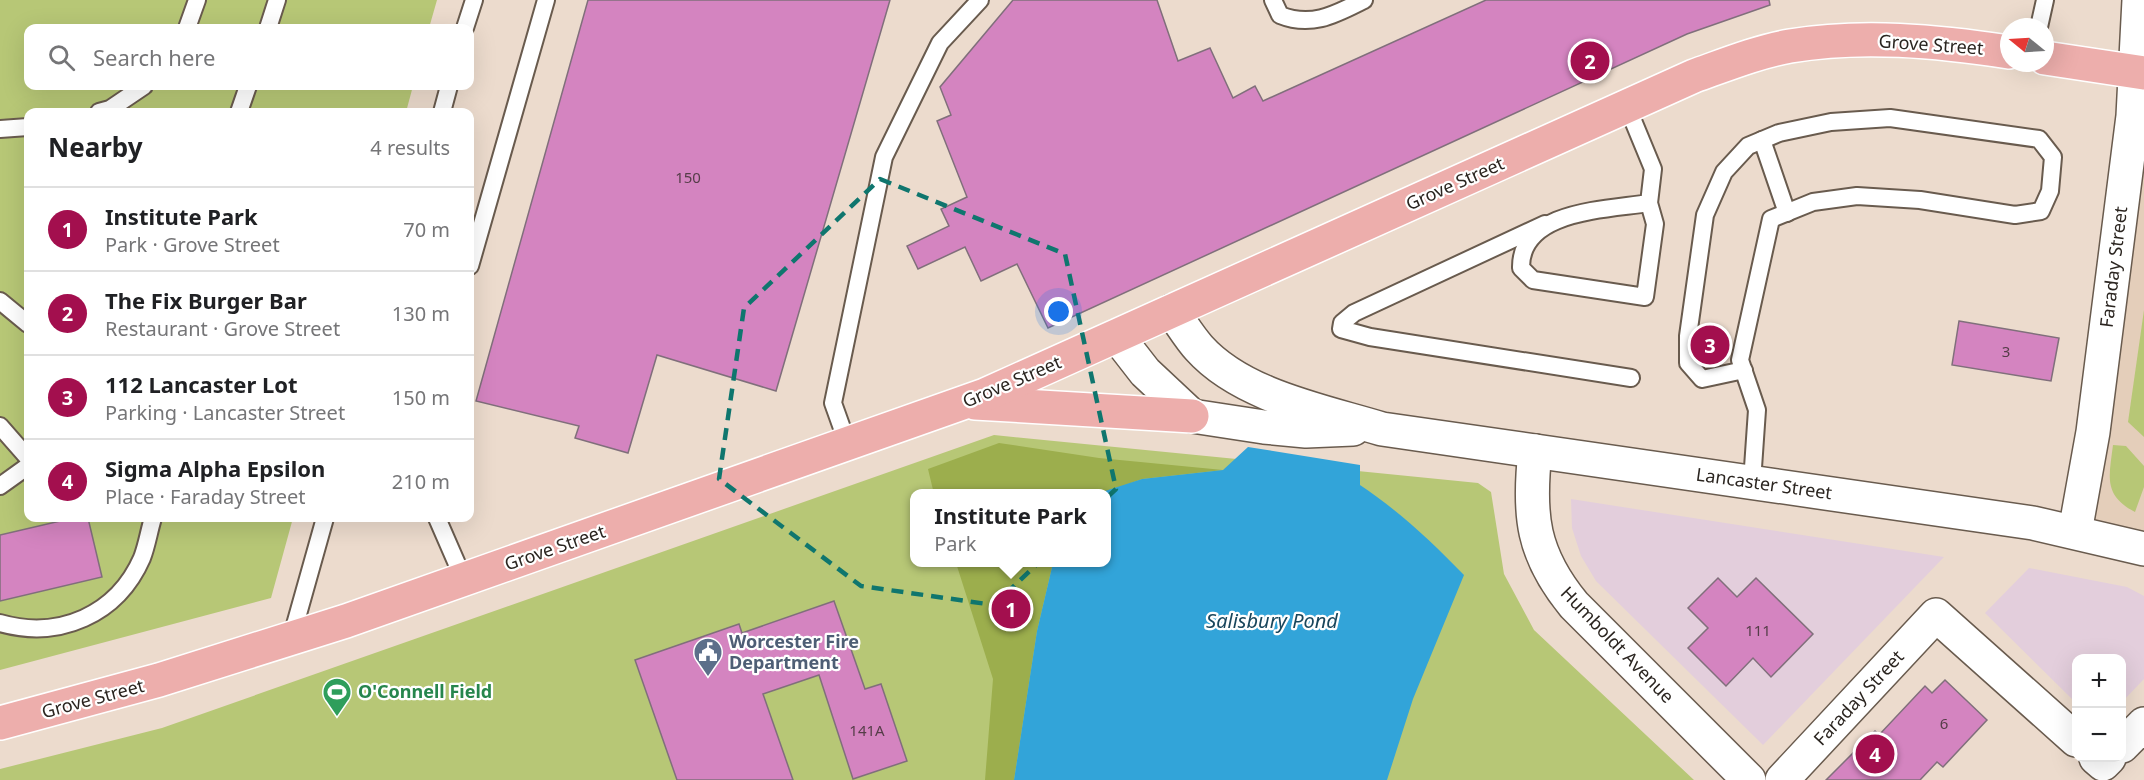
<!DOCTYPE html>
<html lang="en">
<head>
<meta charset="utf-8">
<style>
  :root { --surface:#fff; --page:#f6f6f6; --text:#202124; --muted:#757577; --line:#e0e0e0; --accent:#a30f4e }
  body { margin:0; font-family:"Noto Sans",sans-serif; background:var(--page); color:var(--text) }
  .controls { position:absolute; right:18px; bottom:18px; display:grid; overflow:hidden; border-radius:12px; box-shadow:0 6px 24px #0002 }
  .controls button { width:54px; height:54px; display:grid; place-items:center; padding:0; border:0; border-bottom:2px solid var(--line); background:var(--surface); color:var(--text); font:30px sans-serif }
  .compass { position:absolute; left:2000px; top:18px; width:54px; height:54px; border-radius:50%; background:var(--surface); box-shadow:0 6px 24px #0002; rotate:288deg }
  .you { position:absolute; left:1059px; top:312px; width:21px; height:21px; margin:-15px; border:4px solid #fff; border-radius:50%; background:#1a73e8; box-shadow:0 0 0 9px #1a73e833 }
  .badge { display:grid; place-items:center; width:39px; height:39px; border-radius:50%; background:var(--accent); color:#fff; font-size:20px; font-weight:700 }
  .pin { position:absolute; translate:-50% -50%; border:3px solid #fff; box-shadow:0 2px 6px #0006 }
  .popup { position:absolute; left:910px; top:489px; width:201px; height:78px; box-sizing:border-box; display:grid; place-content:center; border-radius:12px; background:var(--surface); filter:drop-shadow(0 2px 4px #0005); font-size:20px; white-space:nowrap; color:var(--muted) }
  .popup b { font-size:22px; color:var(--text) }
  .popup::after { content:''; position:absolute; left:50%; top:100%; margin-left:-12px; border:12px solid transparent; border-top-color:var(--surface) }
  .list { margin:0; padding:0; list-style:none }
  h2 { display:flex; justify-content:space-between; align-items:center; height:78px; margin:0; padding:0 24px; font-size:26px }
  h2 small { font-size:20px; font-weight:400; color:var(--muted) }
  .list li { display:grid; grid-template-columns:39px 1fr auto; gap:18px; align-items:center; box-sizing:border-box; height:84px; padding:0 24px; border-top:2px solid var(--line) }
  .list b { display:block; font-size:22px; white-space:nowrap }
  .list p { margin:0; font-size:20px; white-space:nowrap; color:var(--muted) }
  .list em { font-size:20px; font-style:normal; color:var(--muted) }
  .icon { flex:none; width:33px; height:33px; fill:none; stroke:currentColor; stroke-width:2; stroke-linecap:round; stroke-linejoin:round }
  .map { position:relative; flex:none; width:2144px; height:780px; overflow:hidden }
  .search { position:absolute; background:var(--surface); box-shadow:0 6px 24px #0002; left:24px; top:24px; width:450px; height:66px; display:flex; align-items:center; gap:15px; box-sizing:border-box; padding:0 21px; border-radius:12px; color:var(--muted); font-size:22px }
  .panel { position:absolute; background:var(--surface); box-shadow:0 6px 24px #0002; left:24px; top:108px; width:450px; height:414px; border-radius:12px }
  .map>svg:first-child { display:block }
</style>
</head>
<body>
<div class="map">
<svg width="2144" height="780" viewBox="0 0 2144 780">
  <rect width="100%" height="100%" fill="#ecdbcd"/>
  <!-- commercial -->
  <g fill="#e3cedc">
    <polygon points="1571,499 1944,557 1763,745 1596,581 1581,556 1572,528"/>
    <polygon points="2029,568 2127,587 2144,596 2144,679 2122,702 2122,658 2076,658 2076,703 1985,613"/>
  </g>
  <!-- built -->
  <polygon fill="#e4ceba" points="2144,73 2144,549 2071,531"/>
  <!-- green -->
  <g fill="#b7c776" fill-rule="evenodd">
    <polygon points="0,0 437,0 429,28 28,28 28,86 413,86 406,112 28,112 28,518 293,518 271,598 0,670"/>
    <polygon points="2144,310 2144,437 2128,422"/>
    <path d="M 994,435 L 1478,483 L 1491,492 L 1504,574 L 1534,630 L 1694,780 L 0,780 L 0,769 L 162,728 ZM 915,494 L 1107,494 L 1107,562 L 915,562 Z"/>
    <path d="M 2113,445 L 2126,446 L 2144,466 L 2144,487 L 2135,512 C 2103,495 2109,477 2113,445 Z"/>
  </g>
  <!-- forest -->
  <g fill="#9cae4d">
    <polygon points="999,443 1099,458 1223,470 1142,479 1103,493 934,494 928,469"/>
    <polygon points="956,563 1053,563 1037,631 1014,780 985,780 993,679"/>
  </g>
  <!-- water -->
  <path fill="#32a4d9" d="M 1248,447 L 1360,465 L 1360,485 C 1399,511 1432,542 1464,575 L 1413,699 L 1387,780 L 1014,780 L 1037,631 L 1053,563 L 1107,562 L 1107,494 L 1103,493 L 1105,491 L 1142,479 L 1223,470 Z"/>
  <!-- building -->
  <g fill="#d484c0" stroke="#806f7b" stroke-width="1.5">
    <polygon points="588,0 890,0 776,391 657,355 628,453 575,438 579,426 476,401"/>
    <polygon points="1013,0 1157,0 1178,61 1210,48 1233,98 1255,86 1263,101 1486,0 1769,0 1770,5 1687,34 1048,328 1017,264 981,281 965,247 918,269 907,246 949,226 941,209 967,197 937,121 951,115 940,87"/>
    <polygon points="1959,321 2059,338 2051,381 1952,365"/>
    <polygon points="73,518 88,518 102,577 0,601 0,535"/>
    <polygon points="1718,578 1737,597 1756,578 1813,634 1771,677 1753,658 1726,686 1688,648 1708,628 1688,608"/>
    <polygon points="834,601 865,689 881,684 907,761 853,779 819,675 763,694 793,780 677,780 635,660 739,624 742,633"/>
    <polygon points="1945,680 1987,720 1943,767 1937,762 1920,780 1826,780 1875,731 1879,735 1925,686 1932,693"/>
  </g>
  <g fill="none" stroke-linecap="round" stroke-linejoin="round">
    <!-- service casing -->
    <g stroke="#695b4e" stroke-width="20">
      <g id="service">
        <path d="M 1273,0 L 1280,15 C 1312,28 1336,14 1364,0"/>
        <polyline points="2039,27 2045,0"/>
        <polyline points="187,28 197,0"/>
        <polyline points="268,28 277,0"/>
        <polyline points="465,28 474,0"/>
        <path d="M 1627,106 L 1653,169 L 1649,203 L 1655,224 L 1645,297 L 1533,280 L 1521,268 C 1520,210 1606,210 1649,203"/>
        <polyline points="99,112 110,109 144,86"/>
        <polyline points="239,112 248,86"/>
        <polyline points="442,112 449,86"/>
        <polyline points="0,129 28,127"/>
        <polyline points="1762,140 1787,213"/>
        <polyline points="1545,224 1354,313 1342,323 1341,329 1370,337 1631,378"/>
        <polyline points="470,266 546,0"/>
        <polyline points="0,301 28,324"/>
        <polyline points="1744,370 1702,379 1688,363 1688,336 1705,215 1724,172 1748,146 1779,133 1831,122 1890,118 2039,139 2053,157 2050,191 2041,211 2015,215 1920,200 1857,196 1813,202 1771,219 1740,360 1757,410 1752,482"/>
        <polyline points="0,426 28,458"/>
        <polyline points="848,445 833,403 884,157 940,43 980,0"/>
        <polyline points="0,486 28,466"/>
        <polyline points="437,518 464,580"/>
        <path d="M 0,623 C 59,640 117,615 142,558 C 147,545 149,531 153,518"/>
        <polyline points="291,639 325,518"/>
      </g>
    </g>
    <!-- minor casing -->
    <g stroke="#695b4e" stroke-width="36">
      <g id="minor">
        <path d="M 1535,451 C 1528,515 1532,554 1574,605 L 1749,780"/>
        <polyline points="2122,746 2144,724"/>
        <polyline points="2096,758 2103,764 2109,758"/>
        <polyline points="1782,780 1936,615 2076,740"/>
      </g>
    </g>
    <!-- tertiary casing -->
    <g stroke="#695b4e" stroke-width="36">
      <polyline id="tertiary" points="2075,532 2093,432 2133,116 2139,0"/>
    </g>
    <!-- secondary casing -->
    <g stroke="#695b4e" stroke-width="36">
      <g id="secondary">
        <path d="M 1172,311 C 1181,323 1189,337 1199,348 C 1242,396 1323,411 1382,429 L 2033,523 L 2144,549"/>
        <polyline points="1117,336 1145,372 1192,416 1264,427 1306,431 1353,429"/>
      </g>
    </g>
    <!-- primary casing -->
    <g stroke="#fff" stroke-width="36">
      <g id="primary">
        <polyline points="2045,58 2144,73"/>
        <polyline points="975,403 1192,416"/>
        <path d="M 0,723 L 159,680 L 346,621 L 985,395 L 1694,76 C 1725,65 1757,52 1790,46 C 1862,34 1937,41 2009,52"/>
      </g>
    </g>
    <!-- service -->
    <use href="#service" stroke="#fff" stroke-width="16"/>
    <!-- minor -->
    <use href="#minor" stroke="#fff" stroke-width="33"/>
    <!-- tertiary -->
    <use href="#tertiary" stroke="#fff" stroke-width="33"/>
    <!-- secondary -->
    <use href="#secondary" stroke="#fff" stroke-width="33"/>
    <!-- primary -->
    <use href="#primary" stroke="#edaeac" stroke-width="33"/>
  </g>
  <!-- marked area -->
  <path fill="none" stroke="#0f766e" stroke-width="4.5" stroke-dasharray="12 8" stroke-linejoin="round" d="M 880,179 L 1065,254 L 1116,489 L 994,605 L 861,586 L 719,479 L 744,308 Z"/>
  <!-- icons -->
  <defs>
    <g id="civic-pin" transform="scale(1.5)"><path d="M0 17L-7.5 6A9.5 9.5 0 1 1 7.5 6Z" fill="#5c6f8a" stroke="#fff"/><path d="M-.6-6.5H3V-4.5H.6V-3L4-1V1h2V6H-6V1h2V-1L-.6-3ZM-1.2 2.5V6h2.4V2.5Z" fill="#fff"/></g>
    <g id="stadium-pin" transform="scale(1.5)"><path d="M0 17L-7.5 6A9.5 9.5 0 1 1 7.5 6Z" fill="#2e9e5b" stroke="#fff"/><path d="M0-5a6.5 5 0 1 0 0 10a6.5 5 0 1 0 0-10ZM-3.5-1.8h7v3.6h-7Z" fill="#fff"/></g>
  </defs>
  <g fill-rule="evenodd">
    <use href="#civic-pin" x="708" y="652"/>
    <use href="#stadium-pin" x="337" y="692"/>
  </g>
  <g text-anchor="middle" stroke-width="4.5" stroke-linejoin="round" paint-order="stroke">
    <!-- number labels -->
    <g font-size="15" fill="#553d48">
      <text x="688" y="183">150</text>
      <text x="2006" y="357">3</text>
      <text x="1758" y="636">111</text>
      <text x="1944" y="729">6</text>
      <text x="867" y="736">141A</text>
    </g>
    <!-- street labels -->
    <g font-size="18" fill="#2b2520" stroke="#fff">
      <text transform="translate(1931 45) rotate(4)" y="6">Grove Street</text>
      <text transform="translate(1455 184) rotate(-24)" y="6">Grove Street</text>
      <text transform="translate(2114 267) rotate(-83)" y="6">Faraday Street</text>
      <text transform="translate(1012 382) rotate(-23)" y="6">Grove Street</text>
      <text transform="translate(1764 484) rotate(8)" y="6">Lancaster Street</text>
      <text transform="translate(555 548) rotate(-19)" y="6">Grove Street</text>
      <text transform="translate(1617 645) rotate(46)" y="6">Humboldt Avenue</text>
      <text transform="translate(1859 698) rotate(-47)" y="6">Faraday Street</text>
      <text transform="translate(93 699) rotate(-15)" y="6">Grove Street</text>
    </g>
    <!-- service labels -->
    <g font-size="18" font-weight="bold" fill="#4e5e75" stroke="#fff" text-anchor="start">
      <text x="729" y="648">Worcester Fire<tspan x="729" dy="21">Department</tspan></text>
    </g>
    <!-- leisure labels -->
    <g font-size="18" font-weight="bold" fill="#27864d" stroke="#fff" text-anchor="start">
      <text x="358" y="698">O'Connell Field</text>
    </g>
    <!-- water labels -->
    <g font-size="20" font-style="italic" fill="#18465c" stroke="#fff">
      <text x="1272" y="628">Salisbury Pond</text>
    </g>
  </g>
</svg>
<div class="controls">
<button>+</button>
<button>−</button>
</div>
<svg class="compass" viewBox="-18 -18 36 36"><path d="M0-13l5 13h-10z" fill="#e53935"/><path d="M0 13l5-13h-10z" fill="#757577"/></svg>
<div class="you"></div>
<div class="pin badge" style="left:1011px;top:609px">1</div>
<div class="popup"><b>Institute Park</b>Park</div>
<div class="pin badge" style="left:1590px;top:61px">2</div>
<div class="pin badge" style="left:1710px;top:345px">3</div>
<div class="pin badge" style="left:1875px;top:754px">4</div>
<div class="search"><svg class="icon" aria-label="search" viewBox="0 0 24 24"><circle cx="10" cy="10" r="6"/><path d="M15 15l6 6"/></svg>Search here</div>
<section class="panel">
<h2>Nearby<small>4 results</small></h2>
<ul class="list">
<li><span class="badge">1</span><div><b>Institute Park</b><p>Park · Grove Street</p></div><em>70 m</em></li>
<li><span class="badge">2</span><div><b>The Fix Burger Bar</b><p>Restaurant · Grove Street</p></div><em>130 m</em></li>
<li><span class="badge">3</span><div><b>112 Lancaster Lot</b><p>Parking · Lancaster Street</p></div><em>150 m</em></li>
<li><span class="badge">4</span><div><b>Sigma Alpha Epsilon</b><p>Place · Faraday Street</p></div><em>210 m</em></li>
</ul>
</section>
</div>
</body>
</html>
